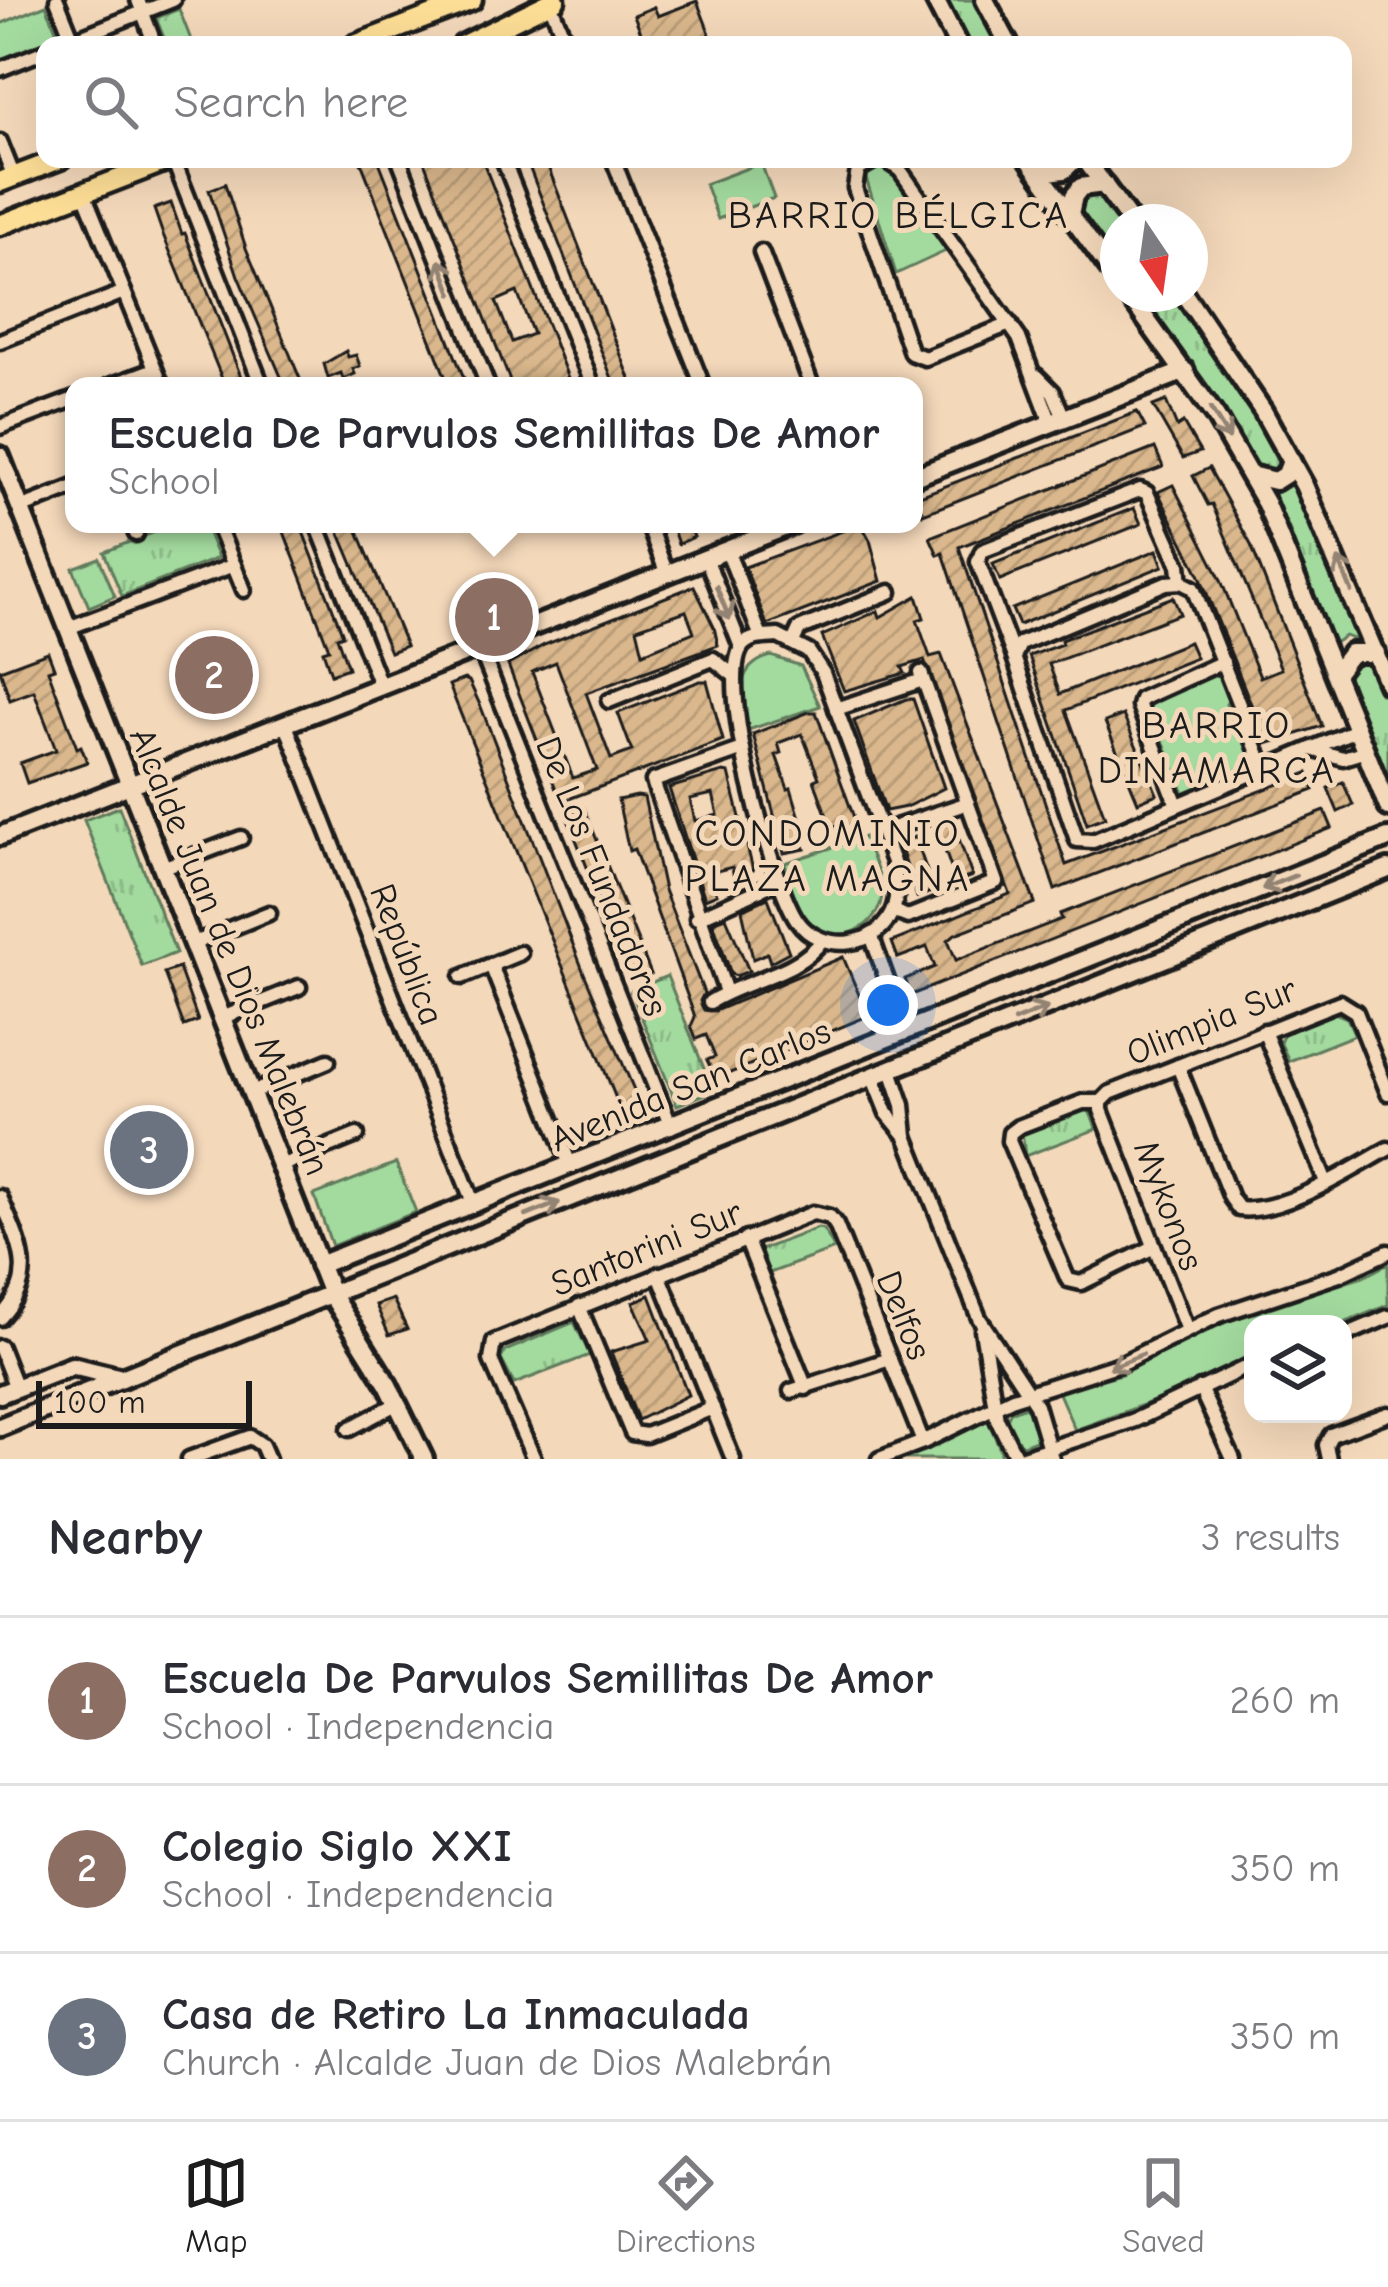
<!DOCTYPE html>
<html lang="en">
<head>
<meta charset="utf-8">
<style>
  :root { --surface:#fff; --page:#f2f2f3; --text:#2b2b33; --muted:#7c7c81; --line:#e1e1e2; --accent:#1c1c1c }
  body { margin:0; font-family:"Comic Neue",sans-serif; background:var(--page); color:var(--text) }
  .controls { position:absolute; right:36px; bottom:36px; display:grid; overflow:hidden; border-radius:24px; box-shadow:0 12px 48px #0002 }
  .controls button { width:108px; height:108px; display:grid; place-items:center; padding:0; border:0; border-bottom:3px solid var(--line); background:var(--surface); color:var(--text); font:60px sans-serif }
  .compass { position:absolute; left:1100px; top:204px; width:108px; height:108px; border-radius:50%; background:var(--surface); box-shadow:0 12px 48px #0002; rotate:167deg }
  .scale { position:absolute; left:36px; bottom:30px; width:216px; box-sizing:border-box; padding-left:12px; border:6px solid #1c1c1c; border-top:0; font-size:33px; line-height:42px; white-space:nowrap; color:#1c1c1c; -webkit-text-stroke:9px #f4d8ba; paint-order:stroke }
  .you { position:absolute; left:888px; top:1005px; width:42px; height:42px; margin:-30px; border:9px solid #fff; border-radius:50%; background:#1a73e8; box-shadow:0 0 0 18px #1a73e833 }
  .badge { display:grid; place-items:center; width:78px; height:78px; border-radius:50%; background:var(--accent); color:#fff; font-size:39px; font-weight:700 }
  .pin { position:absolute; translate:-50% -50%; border:6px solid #fff; box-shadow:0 3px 12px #0006 }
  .popup { position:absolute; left:65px; top:377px; width:858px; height:156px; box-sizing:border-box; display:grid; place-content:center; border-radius:24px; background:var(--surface); filter:drop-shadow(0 3px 9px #0005); font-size:39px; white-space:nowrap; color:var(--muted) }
  .popup b { font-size:45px; color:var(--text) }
  .popup::after { content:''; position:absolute; left:50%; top:100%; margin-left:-24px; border:24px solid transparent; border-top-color:var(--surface) }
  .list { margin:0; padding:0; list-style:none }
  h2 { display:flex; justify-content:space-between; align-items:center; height:156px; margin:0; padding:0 48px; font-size:51px }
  h2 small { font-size:39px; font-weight:400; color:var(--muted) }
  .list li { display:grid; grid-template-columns:78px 1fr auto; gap:36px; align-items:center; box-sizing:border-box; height:168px; padding:0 48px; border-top:3px solid var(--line) }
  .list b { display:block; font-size:45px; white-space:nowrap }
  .list p { margin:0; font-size:39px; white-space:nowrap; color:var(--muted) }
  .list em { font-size:39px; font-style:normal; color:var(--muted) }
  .icon { flex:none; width:66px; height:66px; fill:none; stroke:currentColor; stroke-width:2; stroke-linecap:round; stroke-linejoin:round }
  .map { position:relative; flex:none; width:1388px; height:1459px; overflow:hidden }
  .search { position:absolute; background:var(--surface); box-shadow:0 12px 48px #0002; left:36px; right:36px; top:36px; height:132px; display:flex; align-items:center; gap:30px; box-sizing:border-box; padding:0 42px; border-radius:24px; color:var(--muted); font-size:45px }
  .sheet { height:660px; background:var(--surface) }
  nav { display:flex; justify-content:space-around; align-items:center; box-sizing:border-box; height:168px; border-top:3px solid var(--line); background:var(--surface); font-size:33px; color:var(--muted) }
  nav a { display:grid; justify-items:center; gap:6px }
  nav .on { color:var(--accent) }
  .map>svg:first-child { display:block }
</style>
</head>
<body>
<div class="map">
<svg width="1388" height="1459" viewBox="0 0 1388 1459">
  <defs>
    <pattern id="grass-tufts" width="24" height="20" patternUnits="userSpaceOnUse" patternTransform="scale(3)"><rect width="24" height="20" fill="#a3da9e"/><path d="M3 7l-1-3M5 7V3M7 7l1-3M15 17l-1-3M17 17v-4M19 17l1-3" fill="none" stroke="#8cba88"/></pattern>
    <pattern id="building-hatch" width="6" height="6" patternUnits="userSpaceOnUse" patternTransform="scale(3)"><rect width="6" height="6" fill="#dab78c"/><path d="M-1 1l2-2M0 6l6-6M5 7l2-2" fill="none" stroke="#ba9d78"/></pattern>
  </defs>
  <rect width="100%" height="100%" fill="#f4d8ba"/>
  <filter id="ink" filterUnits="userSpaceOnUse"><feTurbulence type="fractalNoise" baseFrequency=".00833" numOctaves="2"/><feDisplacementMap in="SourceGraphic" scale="24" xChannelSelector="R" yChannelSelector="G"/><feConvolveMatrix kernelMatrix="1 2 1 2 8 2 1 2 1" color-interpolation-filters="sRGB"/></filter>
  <g filter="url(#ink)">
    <!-- grass -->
    <g fill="url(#grass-tufts)" stroke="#607b5d" stroke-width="3">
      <polygon points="944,0 974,0 998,45 967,45"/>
      <polygon points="179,9 193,45 167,45 156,18"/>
      <polygon points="1093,188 1119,222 1118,263 1078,209 1083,193"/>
      <polygon points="1141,294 1171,294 1277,452 1280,474 1259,473"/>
      <polygon points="1292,482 1316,529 1361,642 1345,636 1331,645 1288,526 1266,487 1282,487"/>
      <polygon points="175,524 204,524 218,558 122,596 104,552"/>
      <polygon points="1361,660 1372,662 1388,704 1388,780 1348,676 1351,662"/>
      <polygon points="119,807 176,953 142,966 84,820"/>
      <polygon points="667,976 713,1091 677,1105 631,991"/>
      <polygon points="1335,1013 1347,1018 1355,1035 1289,1061 1280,1042 1284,1034"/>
      <polygon points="1087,1106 1097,1129 1025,1156 1022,1132"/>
      <polygon points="818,1228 823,1229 835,1249 767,1274 757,1251"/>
      <polygon points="574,1322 590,1355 514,1384 501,1359 505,1351"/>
      <polygon points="1024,1407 1031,1412 1039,1434 1036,1440 1023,1445 1016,1441 1007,1419 1011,1411"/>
    </g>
    <!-- park -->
    <g fill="#a3da9e" stroke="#607b5d" stroke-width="3">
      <polygon points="46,5 59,37 0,60 0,24"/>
      <polygon points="761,163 774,198 718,219 705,184"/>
      <polygon points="877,167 889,168 946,251 896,274 865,175"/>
      <polygon points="99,558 115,596 89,607 73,568"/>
      <path d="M 771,656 L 801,666 L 820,706 L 748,730 C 740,700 733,666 771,656 Z"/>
      <polygon points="1219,673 1232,698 1226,704 1240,738 1247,736 1257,764 1184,794 1150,707 1152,699"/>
      <path d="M 864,837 C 870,854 881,874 882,892 C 882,927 838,948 812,925 C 796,910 791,884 785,863 Z"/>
      <polygon points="396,1163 416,1212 332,1246 314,1195"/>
      <polygon points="1388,1264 1388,1305 1342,1324 1253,1324 1253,1356 1162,1398 1075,1430 1058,1391 1121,1374 1199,1333 1258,1309 1363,1277"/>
      <polygon points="981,1421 988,1421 1001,1451 999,1459 903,1459"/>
    </g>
    <!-- building -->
    <g fill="url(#building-hatch)" stroke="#1c1c1c" stroke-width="3" fill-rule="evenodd">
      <polygon points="697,1 714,45 646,45 634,15 654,7 658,16"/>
      <polygon points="369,159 378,159 467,386 449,386 361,162"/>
      <path d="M 423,159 L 482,159 L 568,378 L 548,386 L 512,386 ZM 517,292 L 533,334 L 512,342 L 496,301 Z"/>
      <polygon points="526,159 545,159 633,386 615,386"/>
      <polygon points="225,184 246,248 303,386 272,386 282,379 238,276 209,190"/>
      <polygon points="171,203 182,234 185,233 243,382 225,386 162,232 154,209"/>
      <polygon points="346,351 348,357 356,355 360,366 353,369 355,374 343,379 341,373 328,378 324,364"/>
      <polygon points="1166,401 1177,427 1183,423 1200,452 1183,458 1153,406"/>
      <polygon points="1137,412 1145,427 923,514 917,497"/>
      <polygon points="1155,448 1163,467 959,547 1066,865 1308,773 1314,790 1055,890 957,595 943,553 938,555 930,537"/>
      <polygon points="1209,468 1251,545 1322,726 1267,744 1200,576 1158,492 1173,485 1220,578 1260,677 1281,669 1212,504 1208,505 1193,476"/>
      <polygon points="1134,508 1141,524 1000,580 993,564"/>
      <polygon points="281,524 300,524 343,635 337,637 348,668 331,674 323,651 329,649"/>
      <polygon points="336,524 355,524 406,646 390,652"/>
      <polygon points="671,524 689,524 694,537 678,544"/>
      <polygon points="861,524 870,540 881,581 767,625 745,567"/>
      <polygon points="1157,550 1163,566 1019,625 1012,609"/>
      <path d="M 694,586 L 714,627 L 718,645 L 586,693 L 611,759 L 632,751 L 618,713 L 700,681 L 707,681 L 723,740 L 561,802 L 508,665 L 544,645 ZM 686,611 L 694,632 L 643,653 L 637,628 ZM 556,662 L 597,770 L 573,778 L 532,672 Z"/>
      <polygon points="917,596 924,618 917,620 930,657 941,654 1035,903 955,934 948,940 956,960 1062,919 1060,914 1325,811 1332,828 911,995 905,979 935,967 927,947 898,958 892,942 1010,894 924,660 902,667 905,673 844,691 822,636 878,611 880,617"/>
      <polygon points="1173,597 1180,614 1049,664 1060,694 1189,642 1196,658 1066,710 1105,817 1087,824 1029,656 1062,644 1061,640"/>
      <polygon points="48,652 54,668 48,670 77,748 81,746 87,762 27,783 20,763 56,750 34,691 10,700 0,670"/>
      <polygon points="464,679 469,681 481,707 584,973 640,1104 636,1105 640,1115 625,1121 449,685"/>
      <polygon points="906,699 913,699 944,788 906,807 886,811 854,721"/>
      <polygon points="809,712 816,712 857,826 838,836 835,826 831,828 814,780 819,778 802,734 778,743 781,753 776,755 788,789 791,788 806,838 802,839 805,849 784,853 753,734"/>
      <polygon points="1123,715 1157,794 1138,802 1105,722"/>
      <path d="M 723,772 L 729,773 L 753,870 L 734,878 L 732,867 L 709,873 L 717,894 L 705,899 L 669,788 ZM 713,794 L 718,815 L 695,821 L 690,799 Z"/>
      <polygon points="1343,782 1353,805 1338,812 1328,788"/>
      <polygon points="637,796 644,797 664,890 704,993 700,1001 704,1010 715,1011 843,957 868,1016 718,1078 716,1072 713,1073 707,1060 715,1057 706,1035 696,1039 691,1026 695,1017 634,849 629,851 618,800"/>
      <polygon points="584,808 651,974 636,980 632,979 565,812"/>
      <polygon points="953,822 972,876 956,882 937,828"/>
      <polygon points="915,837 934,891 917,897 899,843"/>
      <polygon points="768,898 789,952 770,962 767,953 753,959 742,910"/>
      <polygon points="726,917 749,971 736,976 731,974 713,922"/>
      <polygon points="179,968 198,1021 184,1026 164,973"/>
      <polygon points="650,1295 688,1395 638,1420 611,1352 650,1340 633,1302"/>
      <polygon points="393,1299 407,1329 389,1335 376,1305"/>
    </g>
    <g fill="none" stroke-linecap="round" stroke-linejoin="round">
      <!-- street casing -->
      <g stroke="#1c1c1c" stroke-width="21">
        <g id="street">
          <polyline points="57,0 73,40"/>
          <polyline points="138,0 155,45"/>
          <polyline points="550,3 567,45"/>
          <polyline points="60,45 173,0"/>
          <polyline points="0,69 45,51"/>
          <polyline points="0,142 14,177"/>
          <polyline points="173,159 262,386"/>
          <polyline points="399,159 488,386"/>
          <polyline points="503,159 593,386"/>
          <polyline points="613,159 703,386"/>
          <polyline points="877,159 858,170 855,188 911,353 925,358 1010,324"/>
          <polyline points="884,159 900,170 1019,338 1051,423"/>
          <polyline points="84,193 162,386"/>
          <polyline points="761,252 812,386"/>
          <polyline points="0,341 124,292"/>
          <polyline points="1037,376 1053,392 1064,418"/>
          <polyline points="109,386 155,369"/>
          <polyline points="0,427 74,399"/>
          <polyline points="20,508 74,487"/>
          <polyline points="132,524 136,534"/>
          <polyline points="217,524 244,590"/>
          <polyline points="317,524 381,687"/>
          <polyline points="648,524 667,574"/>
          <polyline points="727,550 761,637"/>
          <polyline points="706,558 741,647"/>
          <polyline points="68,628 234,565"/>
          <path d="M 778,636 L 809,652 L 823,673 L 893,862 C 895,877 899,892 894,907 C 881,949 820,955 797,920 C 772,883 714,680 743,645 C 752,636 766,637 778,636 Z"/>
          <polyline points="793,642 799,629 890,592"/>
          <polyline points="480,648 671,1127"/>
          <polyline points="1014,657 978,562 982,551 1140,490 1147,493 1179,565 1181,582"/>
          <polyline points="609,701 713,659 732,674"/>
          <polyline points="836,709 923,680"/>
          <polyline points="286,725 474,1205"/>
          <polyline points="1311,749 1343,758 1366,751"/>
          <polyline points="1264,768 1193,588 1181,582 1166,583 1020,644 1014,657 1077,840 1093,841 1358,729"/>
          <polyline points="1177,805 1139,706 1141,699 1223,662"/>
          <polyline points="884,831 968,803"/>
          <polyline points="162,868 241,838"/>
          <polyline points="893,911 908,917 996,882 921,673"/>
          <polyline points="697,918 779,881"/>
          <polyline points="871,935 906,1033"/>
          <polyline points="192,944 269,913"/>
          <polyline points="491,965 571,1167"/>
          <polyline points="462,977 520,953"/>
          <polyline points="726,992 653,781 743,749"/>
          <path d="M 710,1002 C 744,980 799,974 822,940"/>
          <polyline points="222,1018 299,987"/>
          <polyline points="1264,1031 1326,1182"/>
          <path d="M 1178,1066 L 1231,1198 L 1239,1209 C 1283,1214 1350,1170 1388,1149"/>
          <polyline points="891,1070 903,1105 906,1136 979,1318 1036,1405 1052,1459"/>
          <polyline points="873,1078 887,1113 906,1136"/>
          <polyline points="251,1093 328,1061"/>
          <polyline points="1101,1102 1110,1093 1340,1002 1356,1012 1388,1093"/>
          <polyline points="1101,1102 1083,1102 1018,1127 1010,1133 1009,1141 1068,1280 1081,1283 1154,1247"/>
          <polyline points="1101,1102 1101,1110 1187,1330"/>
          <polyline points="280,1166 357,1135"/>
          <path d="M 0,1197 C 19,1244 40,1275 0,1318"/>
          <polyline points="746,1239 806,1388"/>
          <polyline points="659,1274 733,1459"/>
          <polyline points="579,1306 632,1433 646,1435 713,1408"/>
          <polyline points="982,1330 997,1419 1017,1459"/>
          <polyline points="1343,1336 1388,1317"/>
          <polyline points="0,1347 16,1388"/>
          <polyline points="1200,1388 1233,1459"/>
          <polyline points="791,1391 890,1359"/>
          <polyline points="349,1429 398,1403"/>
          <polyline points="189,1459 250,1437 262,1445 268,1459"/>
          <polyline points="534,1459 491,1360 494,1342 813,1213 830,1217 836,1225 923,1442"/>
          <polyline points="879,1459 923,1442 1013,1398 1120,1364 1219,1315 1339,1275 1388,1252"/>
          <polyline points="1017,1459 1135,1420 1253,1364"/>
          <polyline points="1329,1459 1326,1445 1331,1435 1388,1414"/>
        </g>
      </g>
      <!-- secondary casing -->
      <g stroke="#1c1c1c" stroke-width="26">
        <g id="secondary">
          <polyline points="935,0 958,45"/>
          <polyline points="985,0 1009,45"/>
          <polyline points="1029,159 1118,280"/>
          <polyline points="1085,159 1131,222"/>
          <polyline points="1040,173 1064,170 1075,159"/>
          <polyline points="1070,214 1074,196 1081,187 1104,184"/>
          <polyline points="1128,294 1216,417 1266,504 1388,807"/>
          <polyline points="1184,294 1263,411 1304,485 1388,684"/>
          <polyline points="0,456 331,1294 388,1385 424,1459"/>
          <polyline points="1250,475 1275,481 1286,474 1291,461"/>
          <polyline points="914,477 1185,371"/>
          <polyline points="1336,673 1351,653 1376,653"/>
          <polyline points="0,836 793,524"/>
          <polyline points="319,1265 1388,838"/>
          <polyline points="0,1394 72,1366 122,1378"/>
          <polyline points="0,1427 1388,869"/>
        </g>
      </g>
      <!-- primary casing -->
      <g stroke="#1c1c1c" stroke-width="27">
        <g id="primary">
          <polyline points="355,45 472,0"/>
          <polyline points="463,45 555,0"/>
          <polyline points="0,182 60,159"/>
          <polyline points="0,225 171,159"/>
        </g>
      </g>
      <!-- street -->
      <use href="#street" stroke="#f4d8ba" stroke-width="12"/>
      <!-- secondary -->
      <use href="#secondary" stroke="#f4d8ba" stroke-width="16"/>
      <!-- primary -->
      <use href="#primary" stroke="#fdde96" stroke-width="18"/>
    </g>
    <!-- one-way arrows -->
    <defs><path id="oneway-shaft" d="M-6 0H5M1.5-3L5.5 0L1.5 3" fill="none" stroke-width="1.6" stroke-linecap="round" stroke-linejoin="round" transform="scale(3)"/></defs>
    <g stroke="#938373">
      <use href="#oneway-shaft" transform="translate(446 277) rotate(-111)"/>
      <use href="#oneway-shaft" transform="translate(1220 424) rotate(58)"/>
      <use href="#oneway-shaft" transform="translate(1345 575) rotate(-112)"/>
      <use href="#oneway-shaft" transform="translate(723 603) rotate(68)"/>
      <use href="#oneway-shaft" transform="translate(1279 882) rotate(158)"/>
      <use href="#oneway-shaft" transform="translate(1031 1014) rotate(-22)"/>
      <use href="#oneway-shaft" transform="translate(543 1209) rotate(-22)"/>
      <use href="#oneway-shaft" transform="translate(1126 1361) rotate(158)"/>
    </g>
  </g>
  <g text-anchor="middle" stroke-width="10" stroke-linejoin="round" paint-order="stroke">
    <!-- street labels -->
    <g font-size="36" fill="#1c1c1c" stroke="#f4d8ba">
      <text transform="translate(603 876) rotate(68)" y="13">De Los Fundadores</text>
      <text transform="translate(231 951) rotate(68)" y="13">Alcalde Juan de Dios Malebrán</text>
      <text transform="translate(408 954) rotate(69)" y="13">República</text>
      <text transform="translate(1211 1020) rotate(-22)" y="13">Olimpia Sur</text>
      <text transform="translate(690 1084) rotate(-22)" y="13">Avenida San Carlos</text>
      <text transform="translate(1170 1205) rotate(69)" y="13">Mykonos</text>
      <text transform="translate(646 1247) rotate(-22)" y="13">Santorini Sur</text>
      <text transform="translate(905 1315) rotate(68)" y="13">Delfos</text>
    </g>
    <!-- neighbourhood labels -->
    <g font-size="39" letter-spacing="3" fill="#1c1c1c" stroke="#f4d8ba">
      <text x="899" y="228">BARRIO BÉLGICA</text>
      <text x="1217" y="738">BARRIO<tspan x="1217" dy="45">DINAMARCA</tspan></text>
      <text x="828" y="846">CONDOMINIO<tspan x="828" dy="45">PLAZA MAGNA</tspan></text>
    </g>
  </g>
</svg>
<div class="controls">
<button><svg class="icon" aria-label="layers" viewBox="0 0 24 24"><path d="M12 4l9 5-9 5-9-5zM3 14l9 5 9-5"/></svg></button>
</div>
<svg class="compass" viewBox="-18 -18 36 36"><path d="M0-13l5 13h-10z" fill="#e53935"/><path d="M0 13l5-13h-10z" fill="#7c7c81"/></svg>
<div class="scale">100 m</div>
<div class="you"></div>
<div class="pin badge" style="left:494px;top:617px;background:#8d6e63">1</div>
<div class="popup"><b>Escuela De Parvulos Semillitas De Amor</b>School</div>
<div class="pin badge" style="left:214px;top:675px;background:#8d6e63">2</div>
<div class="pin badge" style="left:149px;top:1150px;background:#6b7280">3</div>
<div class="search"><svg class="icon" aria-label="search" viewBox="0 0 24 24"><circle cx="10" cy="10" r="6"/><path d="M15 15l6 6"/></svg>Search here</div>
</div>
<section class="sheet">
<h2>Nearby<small>3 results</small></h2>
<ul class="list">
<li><span class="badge" style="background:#8d6e63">1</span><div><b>Escuela De Parvulos Semillitas De Amor</b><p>School · Independencia</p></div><em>260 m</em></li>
<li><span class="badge" style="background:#8d6e63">2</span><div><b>Colegio Siglo XXI</b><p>School · Independencia</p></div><em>350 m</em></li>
<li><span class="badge" style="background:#6b7280">3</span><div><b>Casa de Retiro La Inmaculada</b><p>Church · Alcalde Juan de Dios Malebrán</p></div><em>350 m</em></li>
</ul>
</section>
<nav>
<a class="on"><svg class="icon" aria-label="map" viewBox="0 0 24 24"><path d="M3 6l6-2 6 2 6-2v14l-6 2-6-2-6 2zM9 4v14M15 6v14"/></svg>Map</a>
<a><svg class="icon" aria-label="directions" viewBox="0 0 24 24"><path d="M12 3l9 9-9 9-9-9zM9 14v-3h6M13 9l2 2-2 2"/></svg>Directions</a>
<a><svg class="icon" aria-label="saved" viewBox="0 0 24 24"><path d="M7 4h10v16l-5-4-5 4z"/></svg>Saved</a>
</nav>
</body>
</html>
